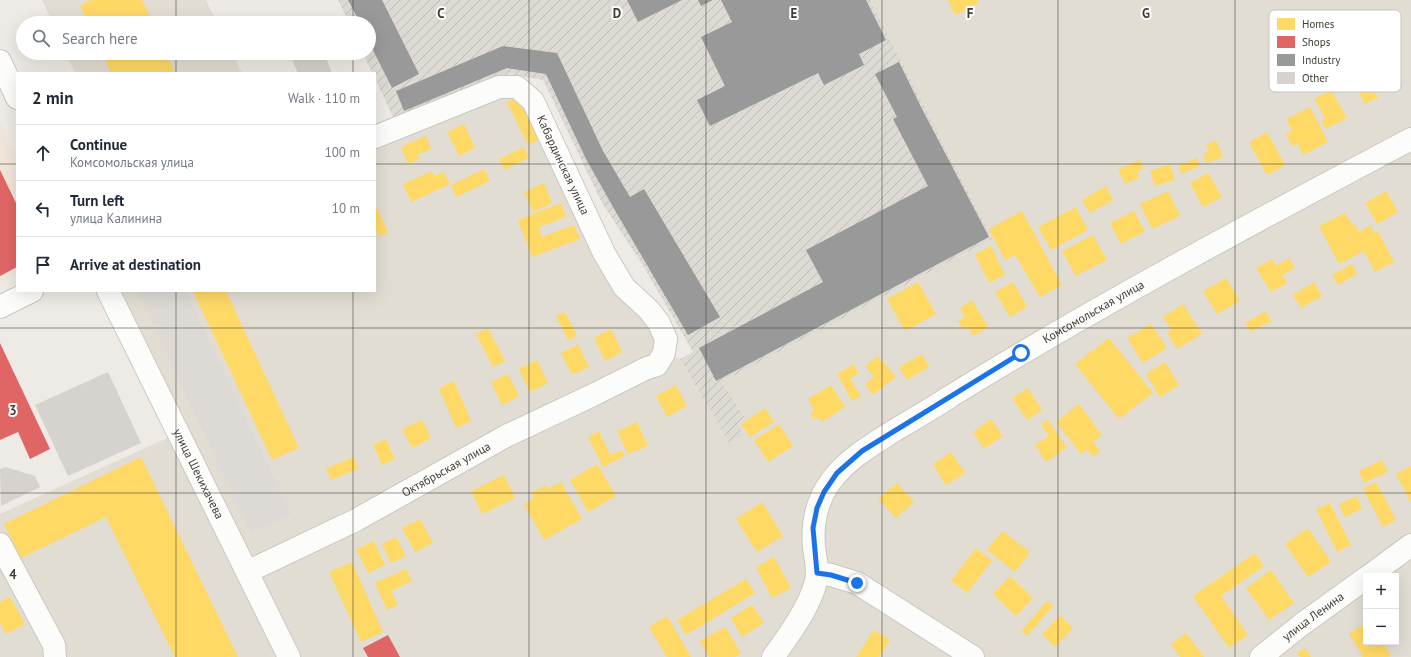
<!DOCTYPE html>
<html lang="en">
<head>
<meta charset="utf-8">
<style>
  :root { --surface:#fff; --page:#f6f6f7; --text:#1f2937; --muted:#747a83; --line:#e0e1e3 }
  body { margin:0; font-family:"PT Sans",sans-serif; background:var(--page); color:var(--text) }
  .controls { position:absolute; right:12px; bottom:12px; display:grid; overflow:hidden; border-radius:0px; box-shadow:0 4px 16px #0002 }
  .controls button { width:36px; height:36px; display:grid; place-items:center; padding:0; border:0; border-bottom:1px solid var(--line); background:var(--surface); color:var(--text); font:20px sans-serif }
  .stop { position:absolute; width:12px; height:12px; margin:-9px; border:3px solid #1a73e8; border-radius:50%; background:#fff }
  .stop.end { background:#1a73e8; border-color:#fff; box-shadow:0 1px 4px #0008 }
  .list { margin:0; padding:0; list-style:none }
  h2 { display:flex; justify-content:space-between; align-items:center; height:52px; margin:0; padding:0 16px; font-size:17px }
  h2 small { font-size:13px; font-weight:400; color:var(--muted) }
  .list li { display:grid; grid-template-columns:26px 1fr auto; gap:12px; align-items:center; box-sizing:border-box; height:56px; padding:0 16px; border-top:1px solid var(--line) }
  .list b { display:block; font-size:15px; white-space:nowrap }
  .list p { margin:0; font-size:13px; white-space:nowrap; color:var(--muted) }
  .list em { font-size:13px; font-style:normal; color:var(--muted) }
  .icon { flex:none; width:22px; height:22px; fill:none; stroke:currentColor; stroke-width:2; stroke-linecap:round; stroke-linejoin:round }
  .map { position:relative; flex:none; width:1411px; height:657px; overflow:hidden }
  .search { position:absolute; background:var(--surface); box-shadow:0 4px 16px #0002; left:16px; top:16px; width:360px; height:44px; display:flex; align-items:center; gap:10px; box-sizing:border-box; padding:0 14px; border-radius:22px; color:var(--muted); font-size:15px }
  .panel { position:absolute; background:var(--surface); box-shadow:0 4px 16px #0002; left:16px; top:72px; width:360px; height:220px; border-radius:0px }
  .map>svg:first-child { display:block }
</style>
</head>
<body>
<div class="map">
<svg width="1411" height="657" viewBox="0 0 1411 657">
  <defs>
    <pattern id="industrial-furrows" width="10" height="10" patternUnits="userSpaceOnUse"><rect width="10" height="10" fill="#dddad4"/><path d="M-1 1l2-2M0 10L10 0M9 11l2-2" fill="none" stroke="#bfbcb7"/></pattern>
  </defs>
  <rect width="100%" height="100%" fill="#eeebe6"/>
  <!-- residential -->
  <g fill="#e1ddd3" fill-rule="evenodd">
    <polygon points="42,0 206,0 217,23 53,23"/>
    <path d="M 870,0 L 1411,0 L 1411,657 L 0,657 L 0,514 L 178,433 L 108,291 L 375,291 L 375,137 L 517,87 L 664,353 L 680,359 L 729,443 L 738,424 L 744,417 L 722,382 L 992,239 ZM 1366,576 L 1396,576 L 1396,642 L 1366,642 Z"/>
    <polygon points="66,53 232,53 242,73 75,73"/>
  </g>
  <!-- commercial -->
  <polygon fill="#f0e6d9" points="0,122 17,158 17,274 0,282"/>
  <!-- industrial -->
  <polygon fill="url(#industrial-furrows)" points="338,0 870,0 992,239 722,382 744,417 738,424 743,436 729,443 680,359 693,352 642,264 602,203 543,80 510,74 440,103 394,119 375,78 375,73 372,73 363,53 369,53 369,23 349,23"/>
  <!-- parking -->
  <polygon fill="#dddad6" points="137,291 186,291 291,514 251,533"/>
  <!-- homes -->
  <g fill="#ffd966">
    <polygon points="91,0 142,0 153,23 88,23 80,5"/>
    <polygon points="948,0 977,0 979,3 955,15"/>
    <polygon points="102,53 166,53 175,73 111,73"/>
    <polygon points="1372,84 1378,98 1364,104 1358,89"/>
    <polygon points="1331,90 1347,118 1326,129 1321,121 1325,118 1314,99"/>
    <polygon points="519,96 541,139 528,145 507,102"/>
    <polygon points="1310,107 1328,142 1303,155 1298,144 1292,146 1286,134 1292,131 1286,119"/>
    <polygon points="464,124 475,148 459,156 447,132"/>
    <polygon points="1267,132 1285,165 1267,175 1249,142"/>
    <polygon points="426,136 431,149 417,155 420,159 408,164 401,147"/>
    <polygon points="1216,140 1223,157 1207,163 1203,154 1209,151 1206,145"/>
    <polygon points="524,147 529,158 504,170 499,159"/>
    <polygon points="1197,158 1200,166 1181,174 1178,166"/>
    <polygon points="1140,160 1144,169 1137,171 1139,178 1125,184 1118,169"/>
    <polygon points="1170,164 1175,180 1155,186 1150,171"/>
    <polygon points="484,169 490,181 456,197 451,185"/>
    <polygon points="432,171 434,176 444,172 450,184 411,202 403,184"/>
    <polygon points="1208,173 1222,197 1203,207 1190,183"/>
    <polygon points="544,183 552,203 533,212 524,192"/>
    <polygon points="1106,186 1113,200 1090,213 1082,200"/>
    <polygon points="1168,191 1180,216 1152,229 1140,204"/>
    <polygon points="1386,191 1398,212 1377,224 1365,203"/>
    <polygon points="561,203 566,217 539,227 542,237 574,225 580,239 532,257 518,220"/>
    <polygon points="1076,207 1088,230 1051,250 1038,227"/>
    <polygon points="377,208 388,232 379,237 375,228 375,209"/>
    <polygon points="1022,211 1062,285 1040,297 1015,255 1005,260 989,229"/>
    <polygon points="1134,211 1145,231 1121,244 1110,223"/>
    <polygon points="1345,213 1352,225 1355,224 1359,232 1371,225 1374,233 1378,231 1394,262 1375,272 1364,251 1339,264 1319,226"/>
    <polygon points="1093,235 1107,260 1076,276 1062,251"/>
    <polygon points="991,246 1005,275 989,283 975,254"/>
    <polygon points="1289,258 1295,268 1282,275 1287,283 1271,292 1256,268 1272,259 1276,266"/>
    <polygon points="1352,264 1357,274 1338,285 1332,275"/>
    <polygon points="1226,278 1240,301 1217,314 1203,291"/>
    <polygon points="918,282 936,314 905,331 887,299"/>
    <polygon points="1013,282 1027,307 1010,317 995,292"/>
    <polygon points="1314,282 1322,296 1301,308 1293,295"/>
    <polygon points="193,291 226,291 299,448 272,460"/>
    <polygon points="972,300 988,327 973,336 968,327 963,329 958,321 965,317 960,308"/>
    <polygon points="1183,304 1202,334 1177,349 1167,333 1171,330 1163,317"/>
    <polygon points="1266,311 1271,321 1251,332 1245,323"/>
    <polygon points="565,312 577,336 568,340 556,316"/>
    <polygon points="1151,324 1167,348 1143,363 1127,338"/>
    <polygon points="488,328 505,361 493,367 476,334"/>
    <polygon points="611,329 622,352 605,361 594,338"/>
    <polygon points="1109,338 1153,393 1119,419 1075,364"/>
    <polygon points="578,344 589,367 572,375 561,353"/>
    <polygon points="922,354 929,367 907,380 899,367"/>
    <polygon points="878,356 896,377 873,395 865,384 874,377 865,366"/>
    <polygon points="537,360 548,383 530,392 519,369"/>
    <polygon points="1165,362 1179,385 1160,397 1146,374"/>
    <polygon points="854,364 859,374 850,378 861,396 852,401 837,374"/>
    <polygon points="508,374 519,396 502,405 491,382"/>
    <polygon points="454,381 471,421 456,428 439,388"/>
    <polygon points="676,385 687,406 667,417 656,396"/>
    <polygon points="831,385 845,407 822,422 819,417 814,420 810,413 814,410 808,399"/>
    <polygon points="1028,388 1042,410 1027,420 1012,398"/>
    <polygon points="1079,404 1102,435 1093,442 1100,451 1093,457 1087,449 1081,454 1056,422"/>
    <polygon points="765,408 774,422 750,437 741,424"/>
    <polygon points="991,419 1003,436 984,449 973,432"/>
    <polygon points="1047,419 1067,447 1046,462 1035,445 1049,436 1041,424"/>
    <polygon points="422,420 431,438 412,448 402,429"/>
    <polygon points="637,422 648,446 628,454 617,431"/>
    <polygon points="779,424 793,446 768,462 754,440"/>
    <polygon points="599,431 610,455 622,450 625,456 603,467 588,437"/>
    <polygon points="386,439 395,459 382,465 373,445"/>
    <polygon points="951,452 965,473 946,485 933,464"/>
    <polygon points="141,457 238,657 175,657 106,517 21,558 4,524"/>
    <polygon points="354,457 358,469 331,480 326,468"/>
    <polygon points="1382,460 1388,472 1364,483 1359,471"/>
    <polygon points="597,464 616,496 588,512 570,480"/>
    <polygon points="1411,466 1411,503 1396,474"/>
    <polygon points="504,475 515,498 482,514 471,491"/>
    <polygon points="561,482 582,519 544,540 524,504 534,498 531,493 546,485 548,489"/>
    <polygon points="1376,482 1396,520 1383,527 1363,489"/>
    <polygon points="897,483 914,502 896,518 878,499"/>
    <polygon points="1357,496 1362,509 1344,517 1339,504"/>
    <polygon points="762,502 783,536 757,552 736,519"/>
    <polygon points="1330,503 1351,545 1337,552 1316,509"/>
    <polygon points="420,519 433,543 415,552 402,528"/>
    <polygon points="1308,528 1331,562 1308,577 1285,544"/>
    <polygon points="1002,531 1030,552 1015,572 987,550"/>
    <polygon points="396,537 406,556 391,563 382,544"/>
    <polygon points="374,541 385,565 368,573 356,549"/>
    <polygon points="976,548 992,561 967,593 951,581"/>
    <polygon points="1255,553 1264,566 1221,596 1248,635 1229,648 1193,596"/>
    <polygon points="774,557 791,588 772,598 756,567"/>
    <polygon points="352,562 383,632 361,642 329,572"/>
    <polygon points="406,569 412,581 391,591 398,605 387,610 375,583"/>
    <polygon points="1271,570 1294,603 1269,620 1246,588"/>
    <polygon points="1010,576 1033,598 1016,616 993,594"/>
    <polygon points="746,579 755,593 686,635 677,620"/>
    <polygon points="10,597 25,624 6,634 0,623 0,602"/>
    <polygon points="1047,601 1053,606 1027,636 1021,631"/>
    <polygon points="752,605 764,623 742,637 731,618"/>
    <polygon points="1060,615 1073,628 1055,647 1042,634"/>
    <polygon points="667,616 691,657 667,657 649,627"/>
    <polygon points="1366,623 1366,642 1382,642 1391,655 1388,657 1361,657 1363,656 1349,634"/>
    <polygon points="725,627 741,653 735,657 709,657 700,641"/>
    <polygon points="874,630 890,640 879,657 856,657"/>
    <polygon points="1186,633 1204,657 1180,657 1171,644"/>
    <polygon points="1305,648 1311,657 1300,657 1297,653"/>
  </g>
  <!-- shops -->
  <g fill="#e06666">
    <polygon points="0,170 17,205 17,267 0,276"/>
    <polygon points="0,343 50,449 30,459 18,432 0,440"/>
    <polygon points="388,635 400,657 368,657 363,648"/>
  </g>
  <!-- industry -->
  <g fill="#999">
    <polygon points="348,0 382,0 419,74 392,88 369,42 369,23 360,23"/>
    <polygon points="627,0 682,0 638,22"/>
    <polygon points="698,0 713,0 701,6"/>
    <polygon points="721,0 866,0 886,40 859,54 864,65 824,85 818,73 710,126 697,100 725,86 701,37 732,22"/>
    <polygon points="503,46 557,53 603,151 630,197 644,189 720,317 688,335 613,207 586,159 546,74 507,68 404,111 396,91"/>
    <polygon points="899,62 921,107 989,237 716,381 699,348 823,282 806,250 928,186 893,119 897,117 875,74"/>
  </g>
  <!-- building -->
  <g fill="#d6d2cd">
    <polygon points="308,17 310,23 294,23"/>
    <polygon points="289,53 324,53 332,73 298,73"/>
    <polygon points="108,372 141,443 68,476 35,405"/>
    <polygon points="5,467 35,476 40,487 1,506 0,469"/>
  </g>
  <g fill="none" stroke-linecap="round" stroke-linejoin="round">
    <!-- minor casing -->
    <g stroke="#cac7c2" stroke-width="24">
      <g id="minor">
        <polyline points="0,61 17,98"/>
        <path id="s1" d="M 108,291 L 289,657"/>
        <polyline points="0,307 32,291"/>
        <polyline points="0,544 54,645 55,657"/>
        <path id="s2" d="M 247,572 L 356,520 L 506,436 L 591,396 L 647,368 L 657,365 L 664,353 L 666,339 L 659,323 L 649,310 L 624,287 L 604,253 L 533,101 L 517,87 L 499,87 L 375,137"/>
        <polyline points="817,573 831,575 857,583 973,657"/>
        <polyline points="1369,576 1411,545"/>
        <path id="s3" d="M 773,657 C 788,637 816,599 817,573 C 817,564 815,555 814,547 C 812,524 817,500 831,481 C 847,459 872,445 895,430 C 914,419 933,408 951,396 C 1100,304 1256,221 1411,139"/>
        <path id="s4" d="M 1261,657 L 1301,625 L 1366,578"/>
      </g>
    </g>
    <!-- minor -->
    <use href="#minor" stroke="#fcfcfb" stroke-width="22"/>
  </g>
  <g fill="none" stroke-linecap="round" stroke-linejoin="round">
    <!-- route -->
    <polyline stroke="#1a73e8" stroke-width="5" points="857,583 831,575 817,573 813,528 817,508 824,492 837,473 862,451 1021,353"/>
  </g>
  <!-- grid -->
  <path fill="none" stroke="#423c34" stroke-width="1" stroke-opacity="0.55" d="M 176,0 L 176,23M 353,0 L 353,23M 529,0 L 529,657M 706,0 L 706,657M 882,0 L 882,657M 1058,0 L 1058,657M 1235,0 L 1235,657M 176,53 L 176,73M 353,53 L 353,73M 0,164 L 17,164M 375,164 L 1411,164M 176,291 L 176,657M 353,291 L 353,657M 0,328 L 1411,328M 0,493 L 1411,493"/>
  <g text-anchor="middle" stroke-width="4" stroke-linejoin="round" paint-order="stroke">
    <!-- street labels -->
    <g font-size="12" fill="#423c34" stroke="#fff">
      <text transform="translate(563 165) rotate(65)" y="4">Кабардинская улица</text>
      <text dy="4" stroke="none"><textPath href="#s3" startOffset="505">Комсомольская улица</textPath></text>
      <text dy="4" stroke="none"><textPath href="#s2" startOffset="224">Октябрьская улица</textPath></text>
      <text dy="4" stroke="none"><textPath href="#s1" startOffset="204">улица Шекихачева</textPath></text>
      <text dy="4" stroke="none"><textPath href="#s4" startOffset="66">улица Ленина</textPath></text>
    </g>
  </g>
  <!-- legend -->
  <rect x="1269" y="10" width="132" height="82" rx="6" fill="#fff" stroke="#c6c4c2" stroke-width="1"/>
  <rect x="1277" y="18" width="18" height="12" fill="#ffd966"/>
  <rect x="1277" y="36" width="18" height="12" fill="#e06666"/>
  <rect x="1277" y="54" width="18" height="12" fill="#999"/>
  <rect x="1277" y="72" width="18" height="12" fill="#d6d2cd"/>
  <g font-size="11" fill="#423c34">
    <text x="1302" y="28">Homes</text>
    <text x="1302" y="46">Shops</text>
    <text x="1302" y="64">Industry</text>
    <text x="1302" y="82">Other</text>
  </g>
  <g font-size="13" text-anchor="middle" font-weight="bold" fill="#423c34" stroke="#fff" stroke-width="4" stroke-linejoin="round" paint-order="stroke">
    <text x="441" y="18">C</text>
    <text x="617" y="18">D</text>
    <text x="794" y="18">E</text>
    <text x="970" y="18">F</text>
    <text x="1146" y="18">G</text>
    <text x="13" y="415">3</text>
    <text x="13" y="579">4</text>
  </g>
</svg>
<div class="controls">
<button>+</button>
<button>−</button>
</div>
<div class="stop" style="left:1021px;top:353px"></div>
<div class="stop end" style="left:857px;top:583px"></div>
<div class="search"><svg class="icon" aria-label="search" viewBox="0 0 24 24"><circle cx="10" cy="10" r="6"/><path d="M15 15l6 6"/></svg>Search here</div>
<section class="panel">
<h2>2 min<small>Walk · 110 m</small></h2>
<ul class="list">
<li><svg class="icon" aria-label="ahead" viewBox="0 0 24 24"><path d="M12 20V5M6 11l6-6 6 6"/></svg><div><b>Continue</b><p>Комсомольская улица</p></div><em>100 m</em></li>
<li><svg class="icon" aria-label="left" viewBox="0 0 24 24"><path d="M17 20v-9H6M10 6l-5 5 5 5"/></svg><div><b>Turn left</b><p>улица Калинина</p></div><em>10 m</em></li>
<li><svg class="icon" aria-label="arrive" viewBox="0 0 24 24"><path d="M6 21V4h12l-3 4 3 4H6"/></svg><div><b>Arrive at destination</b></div></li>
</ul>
</section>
</div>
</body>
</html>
